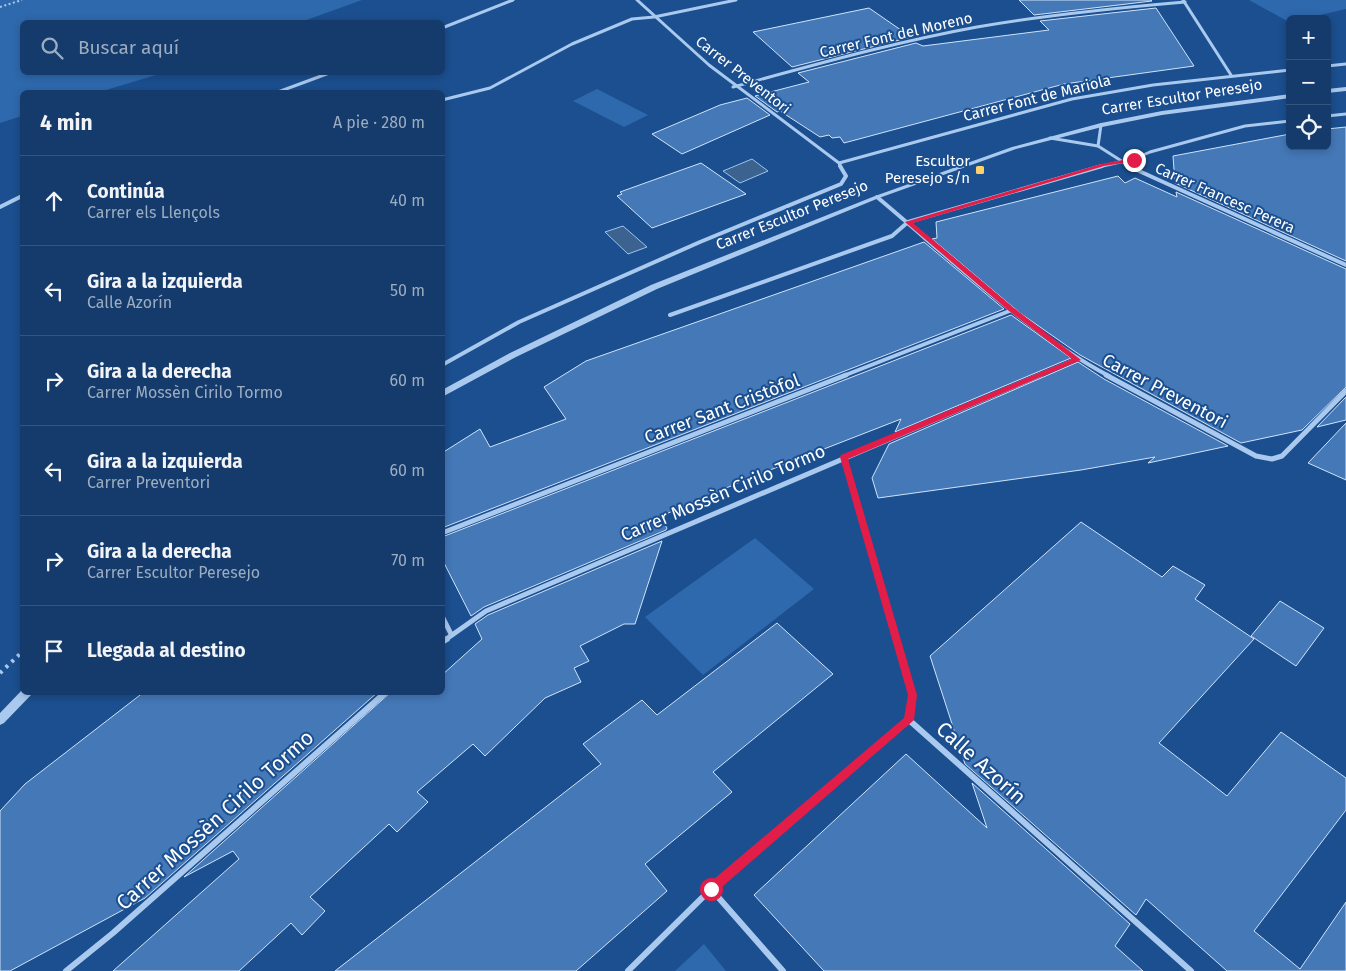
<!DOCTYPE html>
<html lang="es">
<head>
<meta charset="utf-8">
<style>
  :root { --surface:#143b6b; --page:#1d4271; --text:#f1f3f6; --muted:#9dadc1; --line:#33557e }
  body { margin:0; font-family:"Fira Sans",sans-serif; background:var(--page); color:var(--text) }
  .controls { position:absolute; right:15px; top:15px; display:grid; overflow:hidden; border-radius:8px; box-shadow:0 2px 8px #0003 }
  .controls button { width:45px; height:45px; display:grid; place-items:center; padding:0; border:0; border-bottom:1px solid var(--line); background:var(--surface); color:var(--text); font:25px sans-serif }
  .stop { position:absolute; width:15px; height:15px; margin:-11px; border:4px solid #e11d48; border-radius:50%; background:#fff }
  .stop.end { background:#e11d48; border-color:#fff; box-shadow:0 1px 5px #0008 }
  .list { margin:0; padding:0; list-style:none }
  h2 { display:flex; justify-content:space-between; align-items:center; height:65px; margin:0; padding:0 20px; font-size:21px }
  h2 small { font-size:16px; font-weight:400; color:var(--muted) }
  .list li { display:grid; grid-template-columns:32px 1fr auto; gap:15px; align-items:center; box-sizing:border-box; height:90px; padding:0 20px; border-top:1px solid var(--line) }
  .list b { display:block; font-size:19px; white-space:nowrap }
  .list p { margin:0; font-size:16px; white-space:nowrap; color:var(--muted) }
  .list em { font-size:16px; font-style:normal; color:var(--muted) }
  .icon { flex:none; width:28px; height:28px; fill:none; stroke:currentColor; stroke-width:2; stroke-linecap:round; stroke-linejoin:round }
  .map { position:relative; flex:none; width:1346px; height:971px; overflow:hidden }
  .search { position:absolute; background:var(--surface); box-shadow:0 2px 8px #0003; left:20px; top:20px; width:425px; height:55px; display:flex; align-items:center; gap:12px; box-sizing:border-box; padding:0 18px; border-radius:8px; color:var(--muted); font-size:19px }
  .panel { position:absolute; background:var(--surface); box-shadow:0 2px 8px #0003; left:20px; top:90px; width:425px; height:605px; border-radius:8px }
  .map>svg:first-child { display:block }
</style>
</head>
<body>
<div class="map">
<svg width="1346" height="971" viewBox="0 0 1346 971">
  <rect width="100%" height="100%" fill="#1b4f8f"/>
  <!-- green -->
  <g fill="#2e69ad">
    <polygon points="0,0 362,0 301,22 22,22 22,72 163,73 99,92 22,92 22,116 0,123"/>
    <polygon points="1249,0 1346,0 1346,9 1303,19 1290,19 1289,22"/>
    <polygon points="597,89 648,115 624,127 573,101"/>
    <polygon points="755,538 814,589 703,675 645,617"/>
    <polygon points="704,944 726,971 675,971"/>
  </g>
  <!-- water -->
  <g fill="#3c6290" stroke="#9cc4f0">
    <polygon points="752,159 768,171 740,183 723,171"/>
    <polygon points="623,226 647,247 628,254 605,232"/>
  </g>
  <!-- building -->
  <g fill="#4478b7" stroke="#cfe3fa">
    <polygon points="1019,0 1151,0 1152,1 1034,15"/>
    <polygon points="869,8 911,37 792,67 753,32"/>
    <polygon points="1156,8 1194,66 1064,84 844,143 840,137 832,138 829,135 820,137 780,111 777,112 755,96 809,82 798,73 916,43 923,46 1049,30 1040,21"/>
    <polygon points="747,98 770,115 682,154 652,134 720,105"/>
    <polygon points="1346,127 1346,261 1175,183 1173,156 1290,134 1290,146 1327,146 1327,129"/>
    <polygon points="701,163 746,194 652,228 617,196 622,194 620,192"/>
    <polygon points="1118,176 1125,183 1135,178 1177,197 1176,192 1346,269 1346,387 1302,430 1241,443 1080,355 1020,313 932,239 937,238 936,222"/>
    <polygon points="924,242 1004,309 442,528 442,453 480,429 490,447 566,419 544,387 586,361"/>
    <polygon points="1011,315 1071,358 895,432 901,419 747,479 659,517 667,528 666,530 484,607 471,616 442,559 442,537"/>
    <polygon points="1078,362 1104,379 1228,446 1148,463 1155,457 1081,470 878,498 872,478 889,444"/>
    <polygon points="1346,397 1346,420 1317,427"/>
    <polygon points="1346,423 1346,480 1308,463"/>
    <polygon points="1081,522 1162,577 1173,566 1205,585 1195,599 1254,639 1159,743 1227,796 1281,732 1346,778 1346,810 1254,931 1300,969 1346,902 1346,971 1227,971 1146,899 1136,915 965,764 930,656"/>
    <polygon points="662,541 635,624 624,624 580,646 589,661 574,668 581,682 545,698 485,756 473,744 417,792 428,802 397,832 389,824 310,897 325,911 302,935 291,923 239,971 113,971 239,859 233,851 184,877 391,692 442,692 442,675 482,639 475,624 488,615"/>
    <polygon points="1280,601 1324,628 1296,666 1251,636"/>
    <polygon points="777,623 833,674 713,772 732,792 645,864 667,891 576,971 335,971 601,764 583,744 642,700 657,715"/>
    <polygon points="144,692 378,692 145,898 10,971 0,971 0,811 25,784"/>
    <polygon points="906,754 987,828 972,783 1130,924 1115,946 1143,971 824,971 754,895"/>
  </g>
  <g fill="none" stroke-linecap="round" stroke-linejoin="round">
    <!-- path-far1 -->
    <polyline stroke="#a9c9ee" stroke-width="2" stroke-dasharray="2 2.5" stroke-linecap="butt" points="0,7 22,0"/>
    <!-- path -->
    <polyline stroke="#a9c9ee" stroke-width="4" stroke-dasharray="3 5" stroke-linecap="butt" points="0,673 22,652"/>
    <!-- minor-far3 -->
    <g stroke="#a9c9ee" stroke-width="3">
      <polyline points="637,0 709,65 839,163 841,167"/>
      <polyline points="1183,0 1231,75"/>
      <polyline points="442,28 513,0"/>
      <polyline points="1327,66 1346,64"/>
      <path d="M 733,87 C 814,65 895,42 977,27 C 1046,15 1115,8 1185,2"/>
      <polyline points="278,92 332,72"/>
      <polyline points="442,100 490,88 572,44 632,19 654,17 736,0"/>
      <polyline points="1327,116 1346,114"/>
      <polyline points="1050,138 1098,146 1131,167"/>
      <polyline points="1098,146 1101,125"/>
      <polyline points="839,163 1072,99 1153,85 1290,70"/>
      <polyline points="1098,167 1134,159 1150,152 1245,126 1290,121"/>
    </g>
    <!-- minor-far2 -->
    <g stroke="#a9c9ee" stroke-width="4">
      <polyline points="1128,166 1346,265"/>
      <path d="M 877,197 C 950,258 1025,331 1109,376"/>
      <polyline points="0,207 22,196"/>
      <polyline points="670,315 892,236 908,222 1102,166"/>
      <polyline points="442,365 519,322 700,242 841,184 846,176 840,166"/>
      <polyline points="843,376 1012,310"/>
      <polyline points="1037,376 1077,359"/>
    </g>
    <!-- minor-far1 -->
    <g stroke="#a9c9ee" stroke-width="5">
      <polyline points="1106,375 1256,456 1272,459 1282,456 1346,391"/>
      <polyline points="844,457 896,640"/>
      <polyline points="442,533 846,375"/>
      <polyline points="442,616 451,634"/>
      <polyline points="445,640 486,611 1040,375"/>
    </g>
    <!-- minor -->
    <g stroke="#a9c9ee" stroke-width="6">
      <polyline points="896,639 912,695 909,720 1191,971"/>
      <polyline points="442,642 447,639"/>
      <polyline points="711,889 783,971"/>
      <polyline points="66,971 113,933 386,692"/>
      <polyline points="628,971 711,889 909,720"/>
    </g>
    <!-- tertiary -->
    <g fill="#a9c9ee" fill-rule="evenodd">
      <polygon points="1346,87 1346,91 1327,93 1327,89"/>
      <polygon points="1290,94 1290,98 1162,115 1102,127 1016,149 879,198 657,289 516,357 442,397 442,390 510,353 651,285 875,196 1012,147 1101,123 1162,111"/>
      <polygon points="22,690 22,692 32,692 31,695 4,723 0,725 0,713"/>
    </g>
  </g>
  <!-- route -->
  <polygon fill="#e11d48" points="1134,158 1136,161 1104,166 913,223 1014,308 1081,360 848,459 917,695 914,720 715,893 711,895 707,893 706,889 707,885 904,718 908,695 840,457 841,455 1072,359 1009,311 905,222 1101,164"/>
  <!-- markers -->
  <rect fill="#ffd166" stroke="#1b4f8f" stroke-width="2" x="975" y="165" width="10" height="10" rx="2.5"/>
  <g text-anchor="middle" stroke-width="4" stroke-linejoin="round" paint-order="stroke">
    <!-- far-street labels -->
    <g font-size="15" fill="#fff" stroke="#1b4f8f">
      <text transform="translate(896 35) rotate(-13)" y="5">Carrer Font del Moreno</text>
      <text transform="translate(743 75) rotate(38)" y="5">Carrer Preventori</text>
      <text transform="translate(1182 97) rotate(-9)" y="5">Carrer Escultor Peresejo</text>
      <text transform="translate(1037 98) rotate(-14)" y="5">Carrer Font de Mariola</text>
      <text transform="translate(1225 198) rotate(24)" y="5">Carrer Francesc Perera</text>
      <text transform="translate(792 215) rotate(-22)" y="5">Carrer Escultor Peresejo</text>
    </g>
    <!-- far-poi labels -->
    <g font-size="15" fill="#fff" stroke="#1b4f8f" text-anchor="end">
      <text x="970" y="166">Escultor<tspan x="970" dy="17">Peresejo s/n</tspan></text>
    </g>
    <!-- street labels -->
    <g font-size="18" fill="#fff" stroke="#1b4f8f">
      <text transform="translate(1165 391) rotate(28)" y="6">Carrer Preventori</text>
      <text transform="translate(722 409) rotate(-21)" y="6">Carrer Sant Cristòfol</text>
      <text transform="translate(723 493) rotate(-23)" y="6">Carrer Mossèn Cirilo Tormo</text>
    </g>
    <!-- near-street labels -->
    <g font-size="21" fill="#fff" stroke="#1b4f8f">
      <text transform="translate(981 763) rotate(42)" y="7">Calle Azorín</text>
      <text transform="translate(215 820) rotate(-42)" y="7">Carrer Mossèn Cirilo Tormo</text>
    </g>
  </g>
</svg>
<div class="controls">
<button>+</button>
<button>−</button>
<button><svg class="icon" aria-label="locate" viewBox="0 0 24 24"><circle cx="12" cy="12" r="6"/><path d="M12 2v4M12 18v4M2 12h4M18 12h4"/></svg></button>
</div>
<div class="stop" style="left:711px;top:889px"></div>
<div class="stop end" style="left:1134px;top:160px"></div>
<div class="search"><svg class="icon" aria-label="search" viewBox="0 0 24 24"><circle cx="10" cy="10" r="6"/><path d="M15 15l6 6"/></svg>Buscar aquí</div>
<section class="panel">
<h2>4 min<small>A pie · 280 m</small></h2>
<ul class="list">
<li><svg class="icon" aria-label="ahead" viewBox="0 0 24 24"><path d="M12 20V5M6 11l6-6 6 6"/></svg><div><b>Continúa</b><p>Carrer els Llençols</p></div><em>40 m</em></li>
<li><svg class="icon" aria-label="left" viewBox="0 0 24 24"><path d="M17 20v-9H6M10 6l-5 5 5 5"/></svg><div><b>Gira a la izquierda</b><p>Calle Azorín</p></div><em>50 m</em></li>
<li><svg class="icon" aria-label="right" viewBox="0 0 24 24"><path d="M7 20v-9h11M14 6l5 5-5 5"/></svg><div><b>Gira a la derecha</b><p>Carrer Mossèn Cirilo Tormo</p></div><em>60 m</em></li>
<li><svg class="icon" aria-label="left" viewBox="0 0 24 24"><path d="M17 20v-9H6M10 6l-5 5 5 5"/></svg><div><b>Gira a la izquierda</b><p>Carrer Preventori</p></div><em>60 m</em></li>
<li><svg class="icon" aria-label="right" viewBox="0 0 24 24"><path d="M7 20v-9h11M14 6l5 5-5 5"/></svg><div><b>Gira a la derecha</b><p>Carrer Escultor Peresejo</p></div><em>70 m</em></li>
<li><svg class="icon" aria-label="arrive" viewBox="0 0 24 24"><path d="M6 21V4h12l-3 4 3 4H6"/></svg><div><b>Llegada al destino</b></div></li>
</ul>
</section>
</div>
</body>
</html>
